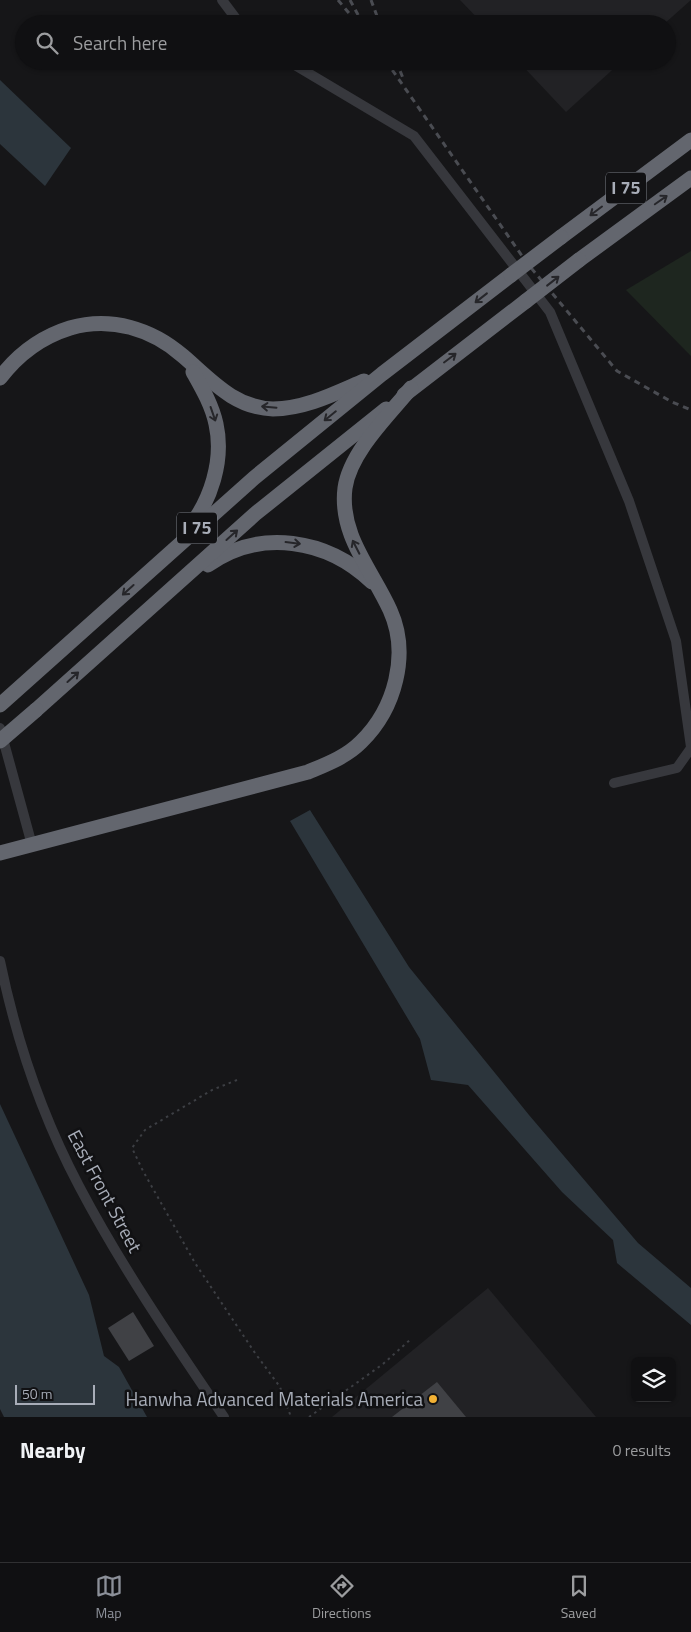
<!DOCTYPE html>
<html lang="en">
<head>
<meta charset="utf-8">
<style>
  :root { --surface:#101012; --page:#1e1e20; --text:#f1f3f6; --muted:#9c9d9f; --line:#303032; --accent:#8c9099 }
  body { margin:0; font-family:"Titillium Web",sans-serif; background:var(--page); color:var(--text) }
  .controls { position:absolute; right:15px; bottom:15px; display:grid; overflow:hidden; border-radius:8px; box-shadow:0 1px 4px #0004 }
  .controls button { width:45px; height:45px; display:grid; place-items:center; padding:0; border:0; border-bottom:1px solid var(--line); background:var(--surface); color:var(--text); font:25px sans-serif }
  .scale { position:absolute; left:15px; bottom:12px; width:80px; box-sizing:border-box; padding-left:5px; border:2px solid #a8adb8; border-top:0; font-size:14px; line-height:18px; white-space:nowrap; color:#a8adb8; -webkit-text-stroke:4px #111113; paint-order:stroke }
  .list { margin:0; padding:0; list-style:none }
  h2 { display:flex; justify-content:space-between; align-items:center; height:65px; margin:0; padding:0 20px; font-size:21px }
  h2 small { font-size:16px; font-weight:400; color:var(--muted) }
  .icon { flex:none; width:28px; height:28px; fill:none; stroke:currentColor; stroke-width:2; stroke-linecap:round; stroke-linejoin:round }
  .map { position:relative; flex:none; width:691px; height:1417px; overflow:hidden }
  .search { position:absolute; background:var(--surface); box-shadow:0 1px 4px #0004; left:15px; right:15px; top:15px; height:55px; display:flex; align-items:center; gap:12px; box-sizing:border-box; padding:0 18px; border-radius:28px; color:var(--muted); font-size:19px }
  .sheet { height:145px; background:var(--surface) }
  nav { display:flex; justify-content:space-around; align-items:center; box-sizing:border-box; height:70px; border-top:1px solid var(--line); background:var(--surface); font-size:14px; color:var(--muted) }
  nav a { display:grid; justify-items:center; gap:2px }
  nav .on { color:var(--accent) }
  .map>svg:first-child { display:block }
</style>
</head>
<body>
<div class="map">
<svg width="691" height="1417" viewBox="0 0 691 1417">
  <rect width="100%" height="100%" fill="#161618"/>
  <!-- built -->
  <g fill="#222225">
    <polygon points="460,0 691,0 664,24 483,24"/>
    <polygon points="518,61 622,61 566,112"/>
    <polygon points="488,1288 596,1417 332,1417"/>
  </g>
  <!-- green -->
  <polygon fill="#1e261f" points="691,251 691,356 626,290"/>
  <!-- water -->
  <g fill="#2c353c">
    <polygon points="0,80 71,148 45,186 0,144"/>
    <polygon points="310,810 409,967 529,1115 638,1243 691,1288 691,1325 617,1263 613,1240 562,1192 468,1085 431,1080 420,1039 290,821"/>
    <polygon points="0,1104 89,1295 104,1356 119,1367 147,1417 4,1417 0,1409"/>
  </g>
  <!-- building -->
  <g fill="#404145">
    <polygon points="133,1312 154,1346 129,1361 108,1328"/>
    <polygon points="437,1382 466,1417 392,1417"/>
  </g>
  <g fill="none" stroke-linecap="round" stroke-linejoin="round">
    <!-- path -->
    <g stroke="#3d3f44" stroke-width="2" stroke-dasharray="2.5 4" stroke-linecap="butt">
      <polyline points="237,1080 212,1090 145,1130 132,1148 143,1171 195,1263 255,1353 280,1387 291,1417"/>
      <polyline points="309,1417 383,1364 411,1339"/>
    </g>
    <!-- minor -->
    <g stroke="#37383d" stroke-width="10">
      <polyline points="222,0 240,24"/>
      <polyline points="288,61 414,136 550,312 629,501 676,641 691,747"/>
      <polyline points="0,728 32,845"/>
      <polyline points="614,783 677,768 691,748"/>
      <path d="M 0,961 C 16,1039 42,1116 79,1186 C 121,1266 173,1342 224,1417"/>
    </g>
    <!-- highway -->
    <g stroke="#63666e" stroke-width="15">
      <polyline points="561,237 691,140"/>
      <polyline points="579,260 691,178"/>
      <path d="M 0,378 C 19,353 41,337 70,328 C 111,316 152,329 183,356 C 210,379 234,408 273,409 C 305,409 336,393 364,381"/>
      <polyline points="404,395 526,301"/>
      <path d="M 188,529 C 211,501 224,460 216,424 C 212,405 202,388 193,372"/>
      <path d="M 208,565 C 260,528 327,539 372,582"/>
      <polyline points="0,705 254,478 382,374 511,275"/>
      <polyline points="36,710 255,514 386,409"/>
      <path d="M 0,853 L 308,772 C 327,764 346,757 361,742 C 395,709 410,654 390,610 C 372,570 339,535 345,488 C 350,452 389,415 411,388"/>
    </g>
    <!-- rail -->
    <g stroke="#4a4c52" stroke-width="3" stroke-dasharray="6 5" stroke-linecap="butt">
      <polyline points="338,0 358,24"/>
      <polyline points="350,0 362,22"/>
      <polyline points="371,0 380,24"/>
      <polyline points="386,61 527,263 617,371 672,402 691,410"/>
      <polyline points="396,61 403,78"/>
    </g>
    <!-- highway-bridge -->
    <g stroke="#63666e" stroke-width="15">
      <polyline points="511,275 561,237"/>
      <polyline points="526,301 579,260"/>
      <polyline points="0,741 36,710"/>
    </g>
  </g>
  <!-- one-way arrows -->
  <defs><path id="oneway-shaft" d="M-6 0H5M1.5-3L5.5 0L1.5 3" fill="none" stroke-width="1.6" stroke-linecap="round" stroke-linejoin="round" transform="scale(1.25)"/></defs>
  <g stroke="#26262a">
    <use href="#oneway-shaft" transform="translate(661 200) rotate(-35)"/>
    <use href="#oneway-shaft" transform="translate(596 211) rotate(143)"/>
    <use href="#oneway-shaft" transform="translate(553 281) rotate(-38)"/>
    <use href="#oneway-shaft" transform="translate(481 298) rotate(142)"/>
    <use href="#oneway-shaft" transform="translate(450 358) rotate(-37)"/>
    <use href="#oneway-shaft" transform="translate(269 407) rotate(-175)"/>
    <use href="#oneway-shaft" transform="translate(213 414) rotate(71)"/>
    <use href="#oneway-shaft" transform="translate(330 416) rotate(141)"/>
    <use href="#oneway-shaft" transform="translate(232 535) rotate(-42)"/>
    <use href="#oneway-shaft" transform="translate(293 543) rotate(7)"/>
    <use href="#oneway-shaft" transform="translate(356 547) rotate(-117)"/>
    <use href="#oneway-shaft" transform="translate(128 590) rotate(138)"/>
    <use href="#oneway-shaft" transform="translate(73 677) rotate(-42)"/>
  </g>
  <!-- markers -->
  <circle fill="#f2b134" stroke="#111113" stroke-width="2" cx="433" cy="1399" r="5"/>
  <g text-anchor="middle" stroke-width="5" stroke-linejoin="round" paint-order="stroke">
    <!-- shield labels -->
    <g fill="#111113" stroke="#7b7e86" stroke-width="1">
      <rect x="606" y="172.5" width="40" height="31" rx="4"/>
      <rect x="177" y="512.5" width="40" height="31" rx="4"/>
    </g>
    <g font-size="18" font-weight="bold" fill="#a8adb8">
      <text x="626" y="194">I 75</text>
      <text x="197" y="534">I 75</text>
    </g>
    <!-- street labels -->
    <g font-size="19" fill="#a8adb8" stroke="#111113">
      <text transform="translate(105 1191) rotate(62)" y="7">East Front Street</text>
    </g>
    <!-- poi labels -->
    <g font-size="19" fill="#a8adb8" stroke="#111113" text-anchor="end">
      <text x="423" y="1406">Hanwha Advanced Materials America</text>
    </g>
  </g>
</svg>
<div class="controls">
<button><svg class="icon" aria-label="layers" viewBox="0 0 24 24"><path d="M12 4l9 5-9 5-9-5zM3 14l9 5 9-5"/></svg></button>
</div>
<div class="scale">50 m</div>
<div class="search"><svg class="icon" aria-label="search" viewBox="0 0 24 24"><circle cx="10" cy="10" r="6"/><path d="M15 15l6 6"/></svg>Search here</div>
</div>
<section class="sheet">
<h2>Nearby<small>0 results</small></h2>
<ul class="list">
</ul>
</section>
<nav>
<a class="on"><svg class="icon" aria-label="map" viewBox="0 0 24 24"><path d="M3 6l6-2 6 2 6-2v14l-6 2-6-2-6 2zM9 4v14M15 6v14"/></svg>Map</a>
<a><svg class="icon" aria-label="directions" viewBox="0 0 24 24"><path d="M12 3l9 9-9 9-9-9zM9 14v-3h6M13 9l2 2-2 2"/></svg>Directions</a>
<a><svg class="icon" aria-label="saved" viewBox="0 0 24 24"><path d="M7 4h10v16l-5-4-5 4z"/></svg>Saved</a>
</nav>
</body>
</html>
